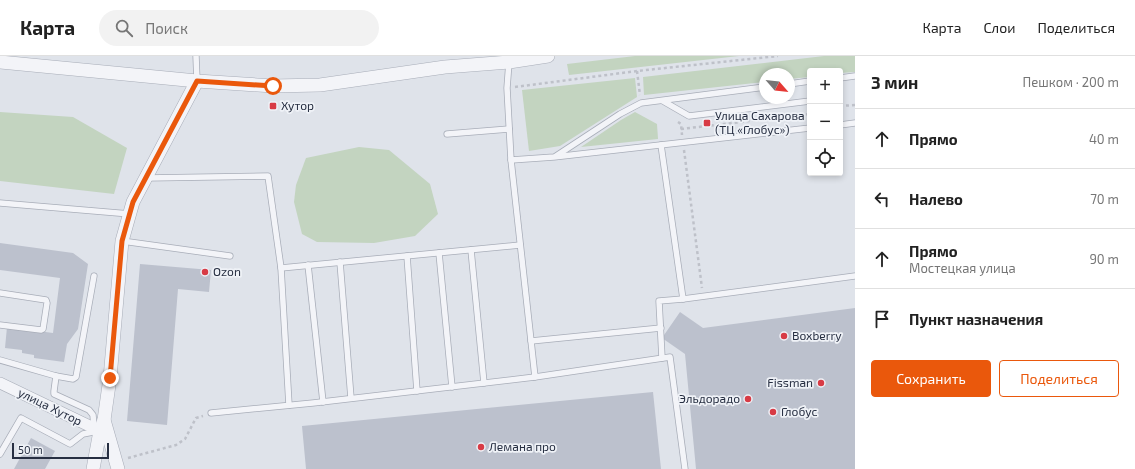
<!DOCTYPE html>
<html lang="ru">
<head>
<meta charset="utf-8">
<style>
  :root { --surface:#fff; --page:#f2f2f2; --text:#222; --muted:#767676; --line:#e0e0e0; --accent:#ea580c }
  body { margin:0; font-family:"Exo 2",sans-serif; background:var(--page); color:var(--text) }
  .controls { position:absolute; right:12px; top:12px; display:grid; overflow:hidden; border-radius:4px; box-shadow:0 2px 6px #0003 }
  .controls button { width:36px; height:36px; display:grid; place-items:center; padding:0; border:0; border-bottom:1px solid var(--line); background:var(--surface); color:var(--text); font:20px sans-serif }
  .compass { position:absolute; left:759px; top:12px; width:36px; height:36px; border-radius:50%; background:var(--surface); box-shadow:0 2px 6px #0003; rotate:118deg }
  .scale { position:absolute; left:12px; bottom:10px; width:97px; box-sizing:border-box; padding-left:4px; border:2px solid #272f42; border-top:0; font-size:11px; line-height:14px; white-space:nowrap; color:#272f42; -webkit-text-stroke:3px #eff2f7; paint-order:stroke }
  .stop { position:absolute; width:12px; height:12px; margin:-9px; border:3px solid #ea580c; border-radius:50%; background:#fff }
  .stop.end { background:#ea580c; border-color:#fff; box-shadow:0 1px 4px #0008 }
  .list { margin:0; padding:0; list-style:none }
  h2 { display:flex; justify-content:space-between; align-items:center; height:52px; margin:0; padding:0 16px; font-size:17px }
  h2 small { font-size:13px; font-weight:400; color:var(--muted) }
  .list li { display:grid; grid-template-columns:26px 1fr auto; gap:12px; align-items:center; box-sizing:border-box; height:60px; padding:0 16px; border-top:1px solid var(--line) }
  .list b { display:block; font-size:15px; white-space:nowrap }
  .list p { margin:0; font-size:13px; white-space:nowrap; color:var(--muted) }
  .list em { font-size:13px; font-style:normal; color:var(--muted) }
  .actions { display:flex; gap:8px; padding:12px 16px }
  .actions a { flex:1; padding:9px 0; border:1px solid var(--accent); border-radius:4px; text-align:center; font-size:14px; color:var(--accent) }
  .actions .main { background:var(--accent); color:#fff }
  .icon { flex:none; width:22px; height:22px; fill:none; stroke:currentColor; stroke-width:2; stroke-linecap:round; stroke-linejoin:round }
  .map { position:relative; flex:none; width:855px; height:413px; overflow:hidden }
  header { display:flex; align-items:center; gap:24px; box-sizing:border-box; height:56px; padding:0 20px; background:var(--surface); border-bottom:1px solid var(--line) }
  header strong { font-size:19px }
  nav { display:flex; gap:22px; margin-inline-start:auto; font-size:14px }
  .search { width:280px; height:36px; background:var(--page); display:flex; align-items:center; gap:10px; box-sizing:border-box; padding:0 14px; border-radius:22px; color:var(--muted); font-size:15px }
  main { display:flex }
  aside { flex:1; background:var(--surface) }
  .map>svg:first-child { display:block }
</style>
</head>
<body>
<header>
<strong>Карта</strong>
<div class="search"><svg class="icon" aria-label="search" viewBox="0 0 24 24"><circle cx="10" cy="10" r="6"/><path d="M15 15l6 6"/></svg>Поиск</div>
<nav><a>Карта</a><a>Слои</a><a>Поделиться</a></nav>
</header>
<main>
<div class="map">
<svg width="855" height="413" viewBox="0 0 855 413">
  <rect width="100%" height="100%" fill="#dfe3ea"/>
  <!-- green -->
  <g fill="#c3d4c0">
    <polygon points="635,0 739,0 569,19 567,8"/>
    <polygon points="824,0 855,0 855,16 840,17 840,15 810,15 810,21 789,23 789,18 765,18 765,26 644,39 643,21"/>
    <polygon points="635,22 637,41 560,90 529,95 522,34"/>
    <polygon points="0,56 73,61 127,92 114,138 0,125"/>
    <polygon points="635,56 657,68 658,83 581,91 621,64"/>
    <polygon points="359,91 389,94 430,128 438,158 415,180 374,187 317,186 302,178 294,146 296,129 306,102"/>
  </g>
  <!-- building -->
  <g fill="#bcc1cd">
    <polygon points="0,187 73,197 88,208 78,273 67,288 64,306 34,302 34,299 22,297 22,294 5,292 7,271 53,277 60,222 0,214"/>
    <polygon points="140,208 211,214 209,236 178,233 167,369 127,365"/>
    <polygon points="855,252 855,413 696,413 685,298 662,282 680,256 703,272"/>
    <polygon points="653,336 661,413 306,413 302,370"/>
    <polygon points="31,382 55,395 45,413 14,413"/>
  </g>
  <g fill="none" stroke-linecap="round" stroke-linejoin="round">
    <!-- service casing -->
    <g stroke="#a8adb8" stroke-width="7">
      <g id="service">
        <polyline points="196,0 197,25"/>
        <polyline points="509,6 507,32 511,104 554,101 810,72"/>
        <polyline points="840,22 855,20"/>
        <polyline points="789,28 810,25"/>
        <polyline points="663,45 689,60 810,45"/>
        <polyline points="840,69 855,67"/>
        <polyline points="447,78 509,73"/>
        <polyline points="661,89 683,243 855,220"/>
        <polyline points="556,100 620,58 641,47 765,31"/>
        <polyline points="511,104 535,321 670,301 685,413"/>
        <polyline points="146,122 268,120 281,212 520,189"/>
        <polyline points="0,147 130,158"/>
        <polyline points="122,185 230,200"/>
        <polyline points="471,194 484,327"/>
        <polyline points="439,197 452,331"/>
        <polyline points="407,200 417,335"/>
        <polyline points="340,206 351,342"/>
        <polyline points="308,209 323,346"/>
        <polyline points="281,212 289,349"/>
        <polyline points="0,237 46,244 47,247 43,273 41,274 0,269"/>
        <polyline points="531,285 661,272"/>
        <polyline points="662,302 659,245 683,243"/>
        <polyline points="0,304 56,320 54,335 54,338 89,354 93,359 94,371"/>
        <polyline points="56,320 73,323 76,321 94,220"/>
        <polyline points="211,357 313,347 535,321"/>
        <polyline points="0,398 21,362 70,388 83,378 98,375"/>
      </g>
    </g>
    <!-- minor casing -->
    <g stroke="#a8adb8" stroke-width="12">
      <polyline id="minor" points="0,327 100,375"/>
    </g>
    <!-- tertiary casing -->
    <g stroke="#a8adb8" stroke-width="14">
      <g id="tertiary">
        <polyline points="0,6 197,25 273,30 320,29 445,11 509,6 548,0"/>
        <polyline points="104,364 118,413"/>
        <polyline points="93,413 100,375 104,364 110,322 122,185 133,146 197,25"/>
      </g>
    </g>
    <!-- path -->
    <g stroke="#bec1c9" stroke-width="2.5" stroke-dasharray="3 3" stroke-linecap="butt">
      <polyline points="637,15 640,39"/>
      <polyline points="515,31 637,15 778,0"/>
      <polyline points="840,50 855,49"/>
      <polyline points="678,66 681,68 682,79"/>
      <polyline points="681,73 810,58"/>
      <polyline points="684,94 702,232"/>
      <polyline points="128,402 176,389 185,383 196,362 203,360"/>
    </g>
    <!-- service -->
    <use href="#service" stroke="#f3f4f8" stroke-width="5.5"/>
    <!-- minor -->
    <use href="#minor" stroke="#f3f4f8" stroke-width="11"/>
    <!-- tertiary -->
    <use href="#tertiary" stroke="#f3f4f8" stroke-width="13"/>
  </g>
  <g fill="none" stroke-linecap="round" stroke-linejoin="round">
    <!-- route -->
    <polyline stroke="#ea580c" stroke-width="5" points="110,322 122,185 133,146 197,25 273,30"/>
  </g>
  <!-- markers -->
  <g fill="#d83b45" stroke="#eff2f7" stroke-width="1.5">
    <rect x="269" y="46" width="8" height="8" rx="2"/>
    <rect x="703" y="63" width="8" height="8" rx="2"/>
    <circle cx="205" cy="216" r="4"/>
    <circle cx="784" cy="280" r="4"/>
    <circle cx="821" cy="327" r="4"/>
    <circle cx="748" cy="343" r="4"/>
    <circle cx="773" cy="356" r="4"/>
    <circle cx="481" cy="391" r="4"/>
  </g>
  <g text-anchor="middle" stroke-width="3.5" stroke-linejoin="round" paint-order="stroke">
    <!-- poi labels -->
    <g font-size="12" fill="#272f42" stroke="#eff2f7" text-anchor="start">
      <text x="281" y="54">Хутор</text>
      <text x="715" y="64">Улица Сахарова<tspan x="715" dy="14">(ТЦ «Глобус»)</tspan></text>
      <text x="213" y="220">Ozon</text>
      <text x="792" y="284">Boxberry</text>
      <text x="813" y="331" text-anchor="end">Fissman</text>
      <text x="740" y="347" text-anchor="end">Эльдорадо</text>
      <text x="781" y="360">Глобус</text>
      <text x="489" y="395">Лемана про</text>
    </g>
    <!-- street labels -->
    <g font-size="12" fill="#272f42" stroke="#eff2f7">
      <text transform="translate(50 351) rotate(26)" y="4">улица Хутор</text>
    </g>
  </g>
</svg>
<div class="controls">
<button>+</button>
<button>−</button>
<button><svg class="icon" aria-label="locate" viewBox="0 0 24 24"><circle cx="12" cy="12" r="6"/><path d="M12 2v4M12 18v4M2 12h4M18 12h4"/></svg></button>
</div>
<svg class="compass" viewBox="-18 -18 36 36"><path d="M0-13l5 13h-10z" fill="#e53935"/><path d="M0 13l5-13h-10z" fill="#767676"/></svg>
<div class="scale">50 m</div>
<div class="stop" style="left:273px;top:30px"></div>
<div class="stop end" style="left:110px;top:322px"></div>
</div>
<aside>
<h2>3 мин<small>Пешком · 200 m</small></h2>
<ul class="list">
<li><svg class="icon" aria-label="ahead" viewBox="0 0 24 24"><path d="M12 20V5M6 11l6-6 6 6"/></svg><div><b>Прямо</b></div><em>40 m</em></li>
<li><svg class="icon" aria-label="left" viewBox="0 0 24 24"><path d="M17 20v-9H6M10 6l-5 5 5 5"/></svg><div><b>Налево</b></div><em>70 m</em></li>
<li><svg class="icon" aria-label="ahead" viewBox="0 0 24 24"><path d="M12 20V5M6 11l6-6 6 6"/></svg><div><b>Прямо</b><p>Мостецкая улица</p></div><em>90 m</em></li>
<li><svg class="icon" aria-label="arrive" viewBox="0 0 24 24"><path d="M6 21V4h12l-3 4 3 4H6"/></svg><div><b>Пункт назначения</b></div></li>
</ul>
<div class="actions"><a class="main">Сохранить</a><a>Поделиться</a></div>
</aside>
</main>
</body>
</html>
